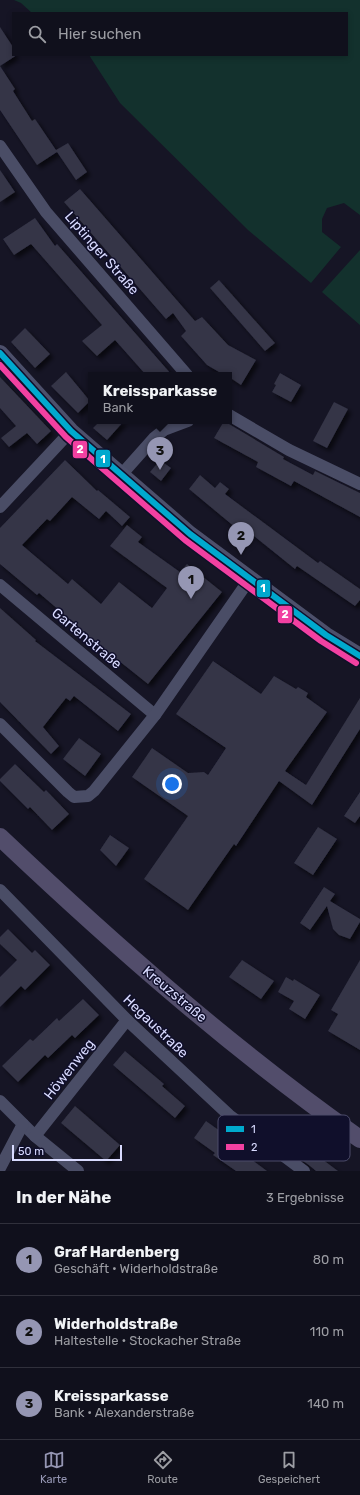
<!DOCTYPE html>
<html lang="de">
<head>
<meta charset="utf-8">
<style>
  :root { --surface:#10101c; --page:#1e1e29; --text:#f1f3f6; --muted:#9c9da3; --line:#30303b; --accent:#9596b3 }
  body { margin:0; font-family:Rubik,sans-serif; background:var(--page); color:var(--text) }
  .scale { position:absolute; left:12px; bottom:10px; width:110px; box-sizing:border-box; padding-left:4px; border:2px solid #d9dbff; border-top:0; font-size:11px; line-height:14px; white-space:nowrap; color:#d9dbff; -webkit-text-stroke:3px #100f2b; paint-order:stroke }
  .you { position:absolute; left:172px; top:784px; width:14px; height:14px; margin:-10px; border:3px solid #fff; border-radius:50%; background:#1a73e8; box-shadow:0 0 0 6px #1a73e833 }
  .badge { display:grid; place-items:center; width:26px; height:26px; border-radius:50%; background:var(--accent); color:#111; font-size:13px; font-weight:700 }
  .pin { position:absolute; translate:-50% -33px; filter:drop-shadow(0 1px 2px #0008) }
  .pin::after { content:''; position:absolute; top:21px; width:14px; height:12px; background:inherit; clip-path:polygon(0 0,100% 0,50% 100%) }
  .popup { position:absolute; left:88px; top:372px; width:144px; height:52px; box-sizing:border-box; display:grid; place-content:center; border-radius:0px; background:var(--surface); filter:drop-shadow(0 1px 3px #0005); font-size:13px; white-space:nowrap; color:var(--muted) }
  .popup b { font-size:15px; color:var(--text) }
  .popup::after { content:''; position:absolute; left:50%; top:100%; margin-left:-8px; border:8px solid transparent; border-top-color:var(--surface) }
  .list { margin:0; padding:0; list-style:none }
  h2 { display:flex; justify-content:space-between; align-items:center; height:52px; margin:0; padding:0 16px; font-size:17px }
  h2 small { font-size:13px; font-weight:400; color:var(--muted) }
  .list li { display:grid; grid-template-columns:26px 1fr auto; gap:12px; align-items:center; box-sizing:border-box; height:72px; padding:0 16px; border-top:1px solid var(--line) }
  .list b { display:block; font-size:15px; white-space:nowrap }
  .list p { margin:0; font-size:13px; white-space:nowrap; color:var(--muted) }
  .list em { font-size:13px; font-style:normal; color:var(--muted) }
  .icon { flex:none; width:22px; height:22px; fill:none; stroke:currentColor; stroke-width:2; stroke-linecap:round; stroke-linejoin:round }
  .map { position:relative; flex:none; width:360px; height:1171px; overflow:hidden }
  .search { position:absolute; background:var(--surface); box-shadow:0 2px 6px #0003; left:12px; right:12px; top:12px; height:44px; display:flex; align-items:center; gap:10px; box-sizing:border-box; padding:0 14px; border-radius:0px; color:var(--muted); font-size:15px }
  .sheet { height:268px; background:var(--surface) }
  nav { display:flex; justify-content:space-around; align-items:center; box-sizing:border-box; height:56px; border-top:1px solid var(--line); background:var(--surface); font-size:11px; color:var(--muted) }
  nav a { display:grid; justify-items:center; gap:2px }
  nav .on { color:var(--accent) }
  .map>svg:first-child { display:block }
</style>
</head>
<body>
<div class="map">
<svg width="360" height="1171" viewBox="0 0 360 1171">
  <defs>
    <filter id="shadow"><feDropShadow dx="3.5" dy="3.5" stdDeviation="2" flood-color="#0009"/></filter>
  </defs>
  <rect width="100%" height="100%" fill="#161525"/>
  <!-- green -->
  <g fill="#13312d">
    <polygon points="14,0 360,0 360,215 344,203 327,208 322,219 322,232 341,247 311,283 248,230 120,103 89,55 347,55 347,13 32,13 21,3"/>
    <polygon points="360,250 360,325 322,292"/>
  </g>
  <!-- building -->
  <g fill="#343446" filter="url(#shadow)">
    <polygon points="0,27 13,47 13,55 17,55 0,66 15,89 13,91 32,121 35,119 56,150 68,143 87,172 76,180 57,152 37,165 0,110"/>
    <polygon points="0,170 15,192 0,202"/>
    <polygon points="80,189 195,321 202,317 228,345 256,360 241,385 229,377 229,375 224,375 207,365 181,336 186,331 173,313 166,319 64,202"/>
    <polygon points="35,218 55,246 57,244 172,375 146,375 115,340 97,356 82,341 102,325 31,244 14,255 3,239"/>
    <polygon points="219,280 275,343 265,351 210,288"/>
    <polygon points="25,328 50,354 35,368 11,342"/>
    <polygon points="66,372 90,401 78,413 51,386"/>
    <polygon points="280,373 301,385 291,402 272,392 276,385 274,384"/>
    <polygon points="0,377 51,431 37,444 27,433 9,447 1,438 16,426 0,408"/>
    <polygon points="334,402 348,409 327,448 313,441"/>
    <polygon points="100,421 124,421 107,440 93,428"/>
    <polygon points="224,421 284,457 283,459 313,475 315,471 360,493 360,517 294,481 291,486 256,467 258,462 214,438"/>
    <polygon points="65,460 97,491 98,490 130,517 122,526 106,511 99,519 72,497 50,521 47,519 22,545 68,584 72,579 101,604 119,582 152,608 167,588 110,546 127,525 142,537 138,542 180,572 187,564 222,592 148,684 80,630 81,629 39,593 37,595 0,564 0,528"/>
    <polygon points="160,460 171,468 161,481 150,472"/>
    <polygon points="200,475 215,488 220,482 229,489 225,494 318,563 320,561 360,589 360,600 355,606 297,566 295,569 239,524 236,528 189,489"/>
    <polygon points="0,608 36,640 35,641 131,714 118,731 74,696 70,701 66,698 43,727 59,746 51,754 0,702"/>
    <polygon points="213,661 261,694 274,676 296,689 298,687 308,693 306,697 327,712 285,771 306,785 360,698 360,729 312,805 279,781 236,846 234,844 188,910 144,879 188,816 132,777 152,748 188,773 204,772 208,775 226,748 176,714"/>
    <polygon points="79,738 101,754 85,776 63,759"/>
    <polygon points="15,764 44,792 46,790 69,814 52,830 30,807 28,809 0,781 0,779"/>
    <polygon points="360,792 360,816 355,823 344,816"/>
    <polygon points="318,827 337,839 313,875 294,863"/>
    <polygon points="110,835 129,848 116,866 100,850"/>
    <polygon points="324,887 335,894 330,901 360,919 360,922 350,939 339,935 333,929 327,906 310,930 300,923"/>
    <polygon points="8,929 32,953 35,950 50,965 25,990 21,986 0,1007 0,977 17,960 0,944 0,937"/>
    <polygon points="242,960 274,981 261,999 229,977"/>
    <polygon points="360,960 360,1050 328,1031 338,1014 331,1010"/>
    <polygon points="286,977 293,981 294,979 320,995 305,1019 289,1009 294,1001 278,992"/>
    <polygon points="83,999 99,1015 75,1038 72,1035 48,1058 45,1055 18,1082 2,1066 30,1039 33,1041 57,1018 59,1021"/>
    <polygon points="125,1051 164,1084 162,1086 185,1106 175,1118 113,1065"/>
    <polygon points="75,1106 120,1145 106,1161 61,1123"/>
    <polygon points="206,1121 227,1136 225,1138 245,1152 244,1154 267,1171 236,1171 213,1155 215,1153 194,1138"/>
    <polygon points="299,1142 338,1171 316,1171 310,1166 291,1152"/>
  </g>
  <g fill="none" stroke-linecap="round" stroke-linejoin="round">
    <!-- street -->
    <g stroke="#4a4d66" stroke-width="12">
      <polyline points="0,146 46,212 187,375"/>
      <polyline points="229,415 289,450 360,484"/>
      <polyline points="122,474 154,438 164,430 188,421"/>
      <polyline points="0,507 71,431"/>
      <polyline points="0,585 155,715"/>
      <polyline points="0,724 68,792 74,797 88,796 94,791 155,715 249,580"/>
      <polyline points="0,890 127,1020 229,1115 304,1171"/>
      <polyline points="0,1101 35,1136 78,1171"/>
      <polyline points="35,1136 127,1020"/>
      <polyline points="0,1168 23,1124"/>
    </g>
    <!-- secondary -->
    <polyline stroke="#4d506b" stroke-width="16" points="0,353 71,431 190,534 326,635 360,656"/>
    <!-- primary -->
    <path stroke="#524d6b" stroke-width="18" d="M 0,837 C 113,944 232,1049 360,1139"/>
    <!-- bus-1 casing -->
    <g stroke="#100f2b" stroke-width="9">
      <polyline id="bus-1" points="0,353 71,431 190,534 326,635 360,656"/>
    </g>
    <!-- bus-2 casing -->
    <g stroke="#100f2b" stroke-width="9">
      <polyline id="bus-2" points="0,365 66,437 185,540 321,641 356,663"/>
    </g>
    <!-- bus-1 -->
    <use href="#bus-1" stroke="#00a9ce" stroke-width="6"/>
    <!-- bus-2 -->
    <use href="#bus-2" stroke="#f240a1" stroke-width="6"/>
  </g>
  <g text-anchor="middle" stroke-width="3" stroke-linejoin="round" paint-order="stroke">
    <!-- street labels -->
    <g font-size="14" fill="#d9dbff" stroke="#100f2b">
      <text transform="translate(102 253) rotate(49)" y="5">Liptinger Straße</text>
      <text transform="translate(87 638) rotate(40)" y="5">Gartenstraße</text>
      <text transform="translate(175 994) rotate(40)" y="5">Kreuzstraße</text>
      <text transform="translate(156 1026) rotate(44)" y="5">Hegaustraße</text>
      <text transform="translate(69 1069) rotate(-52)" y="5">Höwenweg</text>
    </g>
  </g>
  <!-- legend -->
  <rect x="218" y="1115" width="132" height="46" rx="6" fill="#100f2b" stroke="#4c4c6b" stroke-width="1"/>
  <rect x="226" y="1126" width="18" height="6" fill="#00a9ce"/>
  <rect x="226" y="1144" width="18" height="6" fill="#f240a1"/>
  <g font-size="11" fill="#d9dbff">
    <text x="251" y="1133">1</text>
    <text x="251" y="1151">2</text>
  </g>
  <g stroke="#100f2b" stroke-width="1.5">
    <rect x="72" y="440" width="16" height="19" rx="4" fill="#f240a1"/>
    <rect x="95" y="449" width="16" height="19" rx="4" fill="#00a9ce"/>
    <rect x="256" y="579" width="15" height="19" rx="4" fill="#00a9ce"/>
    <rect x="277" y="605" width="16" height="19" rx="4" fill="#f240a1"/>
  </g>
  <g font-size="11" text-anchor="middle" font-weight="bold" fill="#fff">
    <text x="80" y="453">2</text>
    <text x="103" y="463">1</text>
    <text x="263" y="592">1</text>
    <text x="285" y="618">2</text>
  </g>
</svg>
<div class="scale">50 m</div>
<div class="you"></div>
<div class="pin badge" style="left:191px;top:599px">1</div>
<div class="pin badge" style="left:241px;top:555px">2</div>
<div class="pin badge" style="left:160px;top:470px">3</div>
<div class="popup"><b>Kreissparkasse</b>Bank</div>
<div class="search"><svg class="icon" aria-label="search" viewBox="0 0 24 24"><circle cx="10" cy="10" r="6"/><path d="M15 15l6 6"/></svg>Hier suchen</div>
</div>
<section class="sheet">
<h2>In der Nähe<small>3 Ergebnisse</small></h2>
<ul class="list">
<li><span class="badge">1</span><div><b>Graf Hardenberg</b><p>Geschäft · Widerholdstraße</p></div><em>80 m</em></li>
<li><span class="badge">2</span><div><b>Widerholdstraße</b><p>Haltestelle · Stockacher Straße</p></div><em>110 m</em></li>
<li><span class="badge">3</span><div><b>Kreissparkasse</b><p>Bank · Alexanderstraße</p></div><em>140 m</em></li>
</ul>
</section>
<nav>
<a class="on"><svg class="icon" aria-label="map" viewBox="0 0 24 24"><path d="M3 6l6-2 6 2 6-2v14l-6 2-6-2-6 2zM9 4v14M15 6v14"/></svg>Karte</a>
<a><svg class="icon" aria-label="directions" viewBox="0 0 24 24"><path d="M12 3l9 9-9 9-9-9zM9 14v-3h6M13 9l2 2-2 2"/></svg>Route</a>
<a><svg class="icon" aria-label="saved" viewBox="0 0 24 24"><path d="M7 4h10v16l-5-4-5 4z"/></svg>Gespeichert</a>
</nav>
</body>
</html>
